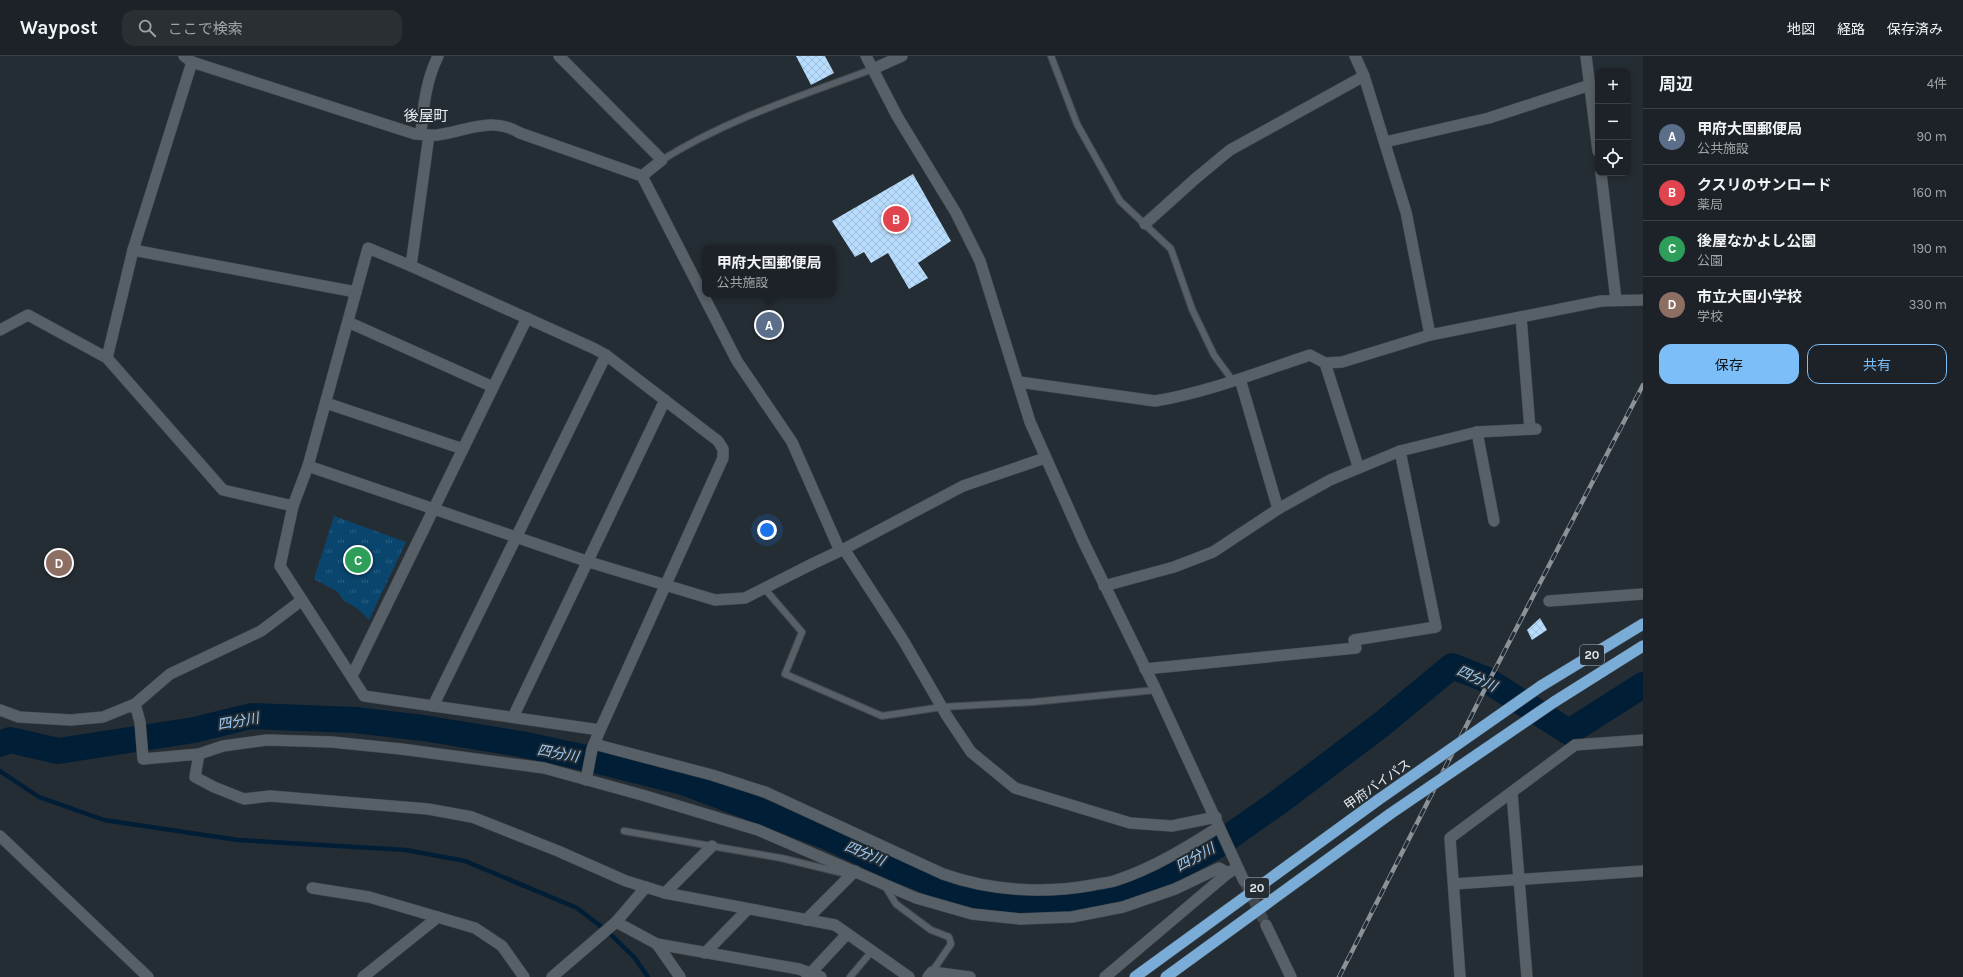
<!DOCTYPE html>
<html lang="ja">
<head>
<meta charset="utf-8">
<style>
  :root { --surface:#1c2227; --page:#292f33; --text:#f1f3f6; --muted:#a0a4a7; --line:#3a3f44; --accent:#7bbef8 }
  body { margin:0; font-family:Karla,"Noto Sans JP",sans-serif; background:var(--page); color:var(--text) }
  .controls { position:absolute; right:12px; top:12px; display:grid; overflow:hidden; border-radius:8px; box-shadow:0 2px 6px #0003 }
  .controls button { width:36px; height:36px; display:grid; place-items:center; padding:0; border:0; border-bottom:1px solid var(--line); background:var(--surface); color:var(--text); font:20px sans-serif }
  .you { position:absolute; left:767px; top:474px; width:14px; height:14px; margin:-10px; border:3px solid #fff; border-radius:50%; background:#1a73e8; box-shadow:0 0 0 6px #1a73e833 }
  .badge { display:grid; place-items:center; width:26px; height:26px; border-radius:50%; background:var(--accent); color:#fff; font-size:13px; font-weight:700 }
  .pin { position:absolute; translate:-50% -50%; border:2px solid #fff; box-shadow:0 1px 4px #0006 }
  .popup { position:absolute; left:702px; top:189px; width:134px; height:52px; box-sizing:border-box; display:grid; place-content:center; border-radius:8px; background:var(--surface); filter:drop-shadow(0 1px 3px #0005); font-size:13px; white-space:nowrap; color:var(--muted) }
  .popup b { font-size:15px; color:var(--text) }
  .popup::after { content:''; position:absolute; left:50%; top:100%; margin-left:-8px; border:8px solid transparent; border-top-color:var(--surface) }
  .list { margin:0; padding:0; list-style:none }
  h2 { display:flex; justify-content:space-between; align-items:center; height:52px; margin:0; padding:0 16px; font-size:17px }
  h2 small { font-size:13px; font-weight:400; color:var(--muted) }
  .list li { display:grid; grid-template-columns:26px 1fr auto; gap:12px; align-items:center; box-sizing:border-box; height:56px; padding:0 16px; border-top:1px solid var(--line) }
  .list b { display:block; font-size:15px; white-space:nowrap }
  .list p { margin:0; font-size:13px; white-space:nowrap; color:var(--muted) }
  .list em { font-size:13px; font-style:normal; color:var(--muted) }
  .actions { display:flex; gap:8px; padding:12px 16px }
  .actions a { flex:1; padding:9px 0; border:1px solid var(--accent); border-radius:12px; text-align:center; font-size:14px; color:var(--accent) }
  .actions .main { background:var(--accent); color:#111 }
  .icon { flex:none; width:22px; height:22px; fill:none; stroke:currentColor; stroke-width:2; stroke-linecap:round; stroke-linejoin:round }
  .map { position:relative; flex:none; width:1643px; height:921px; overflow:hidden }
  header { display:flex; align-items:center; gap:24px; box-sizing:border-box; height:56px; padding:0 20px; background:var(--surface); border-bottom:1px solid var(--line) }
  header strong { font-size:19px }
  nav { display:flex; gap:22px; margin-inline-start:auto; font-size:14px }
  .search { width:280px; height:36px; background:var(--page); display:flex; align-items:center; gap:10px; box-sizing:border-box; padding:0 14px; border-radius:12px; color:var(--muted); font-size:15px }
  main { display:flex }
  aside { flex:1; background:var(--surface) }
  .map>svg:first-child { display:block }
</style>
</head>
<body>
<header>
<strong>Waypost</strong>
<div class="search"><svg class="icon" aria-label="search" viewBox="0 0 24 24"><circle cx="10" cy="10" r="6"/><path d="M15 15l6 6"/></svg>ここで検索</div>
<nav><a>地図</a><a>経路</a><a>保存済み</a></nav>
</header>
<main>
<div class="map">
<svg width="1643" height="921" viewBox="0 0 1643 921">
  <defs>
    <pattern id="park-tufts" width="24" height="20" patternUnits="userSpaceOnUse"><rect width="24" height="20" fill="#0a456e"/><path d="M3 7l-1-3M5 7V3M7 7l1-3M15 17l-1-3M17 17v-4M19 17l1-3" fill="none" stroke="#2e6083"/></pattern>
    <pattern id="building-cross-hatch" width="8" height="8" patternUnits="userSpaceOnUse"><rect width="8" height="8" fill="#b8dcfd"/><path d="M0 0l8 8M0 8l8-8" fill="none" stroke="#a1bed9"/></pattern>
  </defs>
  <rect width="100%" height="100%" fill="#252d34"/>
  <!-- park -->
  <polygon fill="url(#park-tufts)" points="334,460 406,486 369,564 358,553 343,544 338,536 314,523"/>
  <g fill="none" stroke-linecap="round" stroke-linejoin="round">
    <!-- stream -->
    <polyline stroke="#001e36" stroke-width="4.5" points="0,715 39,741 104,764 238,784 406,794 465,805 577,852 607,875 634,901 648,921"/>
    <!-- river -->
    <polyline stroke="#001e36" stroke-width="26" points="0,688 10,684 58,695 194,674 251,660 355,664 423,672 521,688 586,702 686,727 828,781 894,812 955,836 1010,847 1063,845 1109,839 1163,819 1216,790 1280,745 1382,668 1452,610 1485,623 1569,676 1643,629"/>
  </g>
  <!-- building -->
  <g fill="url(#building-cross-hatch)">
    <polygon points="796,0 825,0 834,17 811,29"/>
    <polygon points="913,118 951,185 918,207 928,222 909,233 888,197 871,207 864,196 855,201 832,165"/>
    <polygon points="1540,562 1547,574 1532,584 1527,574"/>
  </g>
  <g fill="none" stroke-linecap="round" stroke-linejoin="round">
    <!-- tertiary-tunnel -->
    <polyline stroke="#424a50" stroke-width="11" stroke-dasharray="11 5.5" stroke-linecap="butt" points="1244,825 1266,869"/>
    <!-- service casing -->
    <g stroke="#42494e" stroke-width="8">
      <g id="service">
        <polyline points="1051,0 1077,68 1120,145 1171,193 1192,253 1214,299 1233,325"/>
        <path d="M 662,104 C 727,63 801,40 873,13"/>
        <polyline points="764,532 802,576 785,618 882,660 942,651 1033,646 1156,634"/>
        <polyline points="624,775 781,802 851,819"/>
        <polyline points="885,830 896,848 931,874 949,881 951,888 932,916"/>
        <polyline points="850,921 872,895"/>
      </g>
    </g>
    <!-- minor casing -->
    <g stroke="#42494e" stroke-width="12">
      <g id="minor">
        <path d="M 184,0 L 192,6 L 415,78 C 422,78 430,80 437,79 C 467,75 492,60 520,77 L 642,120 L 737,305 L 792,386 L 840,495"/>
        <polyline points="559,0 662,104 642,120"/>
        <polyline points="1355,0 1364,20 1406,156 1430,279"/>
        <polyline points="1586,0 1598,95"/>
        <polyline points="873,13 902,0"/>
        <path d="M 421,78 C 423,51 426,25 438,0"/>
        <polyline points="1385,86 1489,62 1590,29"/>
        <polyline points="1601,117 1616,244"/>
        <polyline points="1145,168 1195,123 1230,94 1364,20"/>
        <polyline points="133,194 356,236"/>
        <polyline points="411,210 429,79"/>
        <polyline points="1521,261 1530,373"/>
        <polyline points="348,266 493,331"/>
        <polyline points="0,274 28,259 107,302 223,434 293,450"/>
        <polyline points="107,302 133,194 192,6"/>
        <polyline points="1325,307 1358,410"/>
        <polyline points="1240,323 1278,453"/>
        <path d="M 1019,326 L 1155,345 C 1208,336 1259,316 1310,299 L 1325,307 L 1342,306 L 1430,279 L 1601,245 L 1643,244"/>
        <polyline points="326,347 463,393"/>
        <polyline points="1477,376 1494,465"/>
        <polyline points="308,410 589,506 715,544 745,542 812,508"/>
        <polyline points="844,493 903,584 947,660 971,696 1015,732 1130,767 1172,770 1216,761"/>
        <polyline points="1104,530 1174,511 1213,496 1278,453 1330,424 1400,395 1477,376 1536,373"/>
        <polyline points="1549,545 1643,538"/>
        <polyline points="1145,613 1356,592 1354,584 1436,571 1400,395"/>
        <polyline points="352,620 527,262"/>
        <polyline points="135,648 170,618 261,575 302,544"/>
        <polyline points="433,650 606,299"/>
        <polyline points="0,654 19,661 71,664 103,661 135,648 140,666 143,703 199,698 223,690 267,684 332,686 401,693 544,712 642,739 758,774 916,842 972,858 1020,863 1072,861 1123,851 1175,833 1219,812 1228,817"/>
        <polyline points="513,661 665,344"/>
        <path d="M 594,688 L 712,719 L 765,736 L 943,818 C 991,835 1044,838 1093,829 C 1101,827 1110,827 1117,824 C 1154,812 1187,791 1219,771"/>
        <polyline points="199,698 195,721 214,731 244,743 270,740 428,753 472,761 558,795 626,825 665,837 835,869 909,921"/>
        <polyline points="586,724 592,693 600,674 723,402 723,393 718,385 606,299 593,292 411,210 368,192 308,410 293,450 280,510 364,640 600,674"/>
        <polyline points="0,780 148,921"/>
        <polyline points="312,832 369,841 475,872 502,890 524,921"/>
        <polyline points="665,837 712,790"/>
        <polyline points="806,864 855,815"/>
        <polyline points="616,866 646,831"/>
        <polyline points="657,888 680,921"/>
        <polyline points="705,897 748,853"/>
        <polyline points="363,921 438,861"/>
        <polyline points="552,921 616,866 657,888 799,913 821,921"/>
        <polyline points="807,921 847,878"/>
        <polyline points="928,921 932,916 970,921"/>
        <polyline points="1105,921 1228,817 1233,814"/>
      </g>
    </g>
    <!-- tertiary casing -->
    <g stroke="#42494e" stroke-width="12">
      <g id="tertiary">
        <polyline points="866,0 897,60 956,157 980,205 1030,366 1084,487 1156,634 1244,825"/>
        <polyline points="812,508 844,493 963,430 1045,402"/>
        <polyline points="1512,737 1527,921"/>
        <polyline points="1454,828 1643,815"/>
        <polyline points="1266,869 1291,921"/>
        <polyline points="1460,921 1450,782 1575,689 1643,684"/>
      </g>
    </g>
    <!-- trunk casing -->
    <g stroke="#42494e" stroke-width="12">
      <g id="trunk">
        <polyline points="1541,630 1643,568"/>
        <polyline points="1554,646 1643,590"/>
        <polyline points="1135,921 1378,744"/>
        <polyline points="1166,921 1390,758"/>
      </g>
    </g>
    <!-- service -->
    <use href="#service" stroke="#575f67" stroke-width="6"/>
    <!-- minor -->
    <use href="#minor" stroke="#575f67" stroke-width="11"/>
    <!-- tertiary -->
    <use href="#tertiary" stroke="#575f67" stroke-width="11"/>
    <!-- trunk -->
    <use href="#trunk" stroke="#7aacd8" stroke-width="11"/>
    <!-- rail casing -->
    <g stroke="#8c9298" stroke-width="4.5">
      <polyline id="rail" points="1339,921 1491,621 1643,329"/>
    </g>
    <!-- rail -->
    <use href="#rail" stroke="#252d34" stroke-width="3" stroke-dasharray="9" stroke-linecap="butt"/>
    <!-- trunk-bridge casing -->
    <g stroke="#42494e" stroke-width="12" stroke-linecap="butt">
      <g id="trunk-bridge">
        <polyline points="1378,744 1541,630"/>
        <polyline points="1390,758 1554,646"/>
      </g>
    </g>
    <!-- trunk-bridge -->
    <use href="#trunk-bridge" stroke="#7aacd8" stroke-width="11"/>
  </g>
  <g text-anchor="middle" stroke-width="4" stroke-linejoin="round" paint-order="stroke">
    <!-- shield labels -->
    <g fill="#252d34" stroke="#adb3b8" stroke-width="1">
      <rect x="1580" y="589" width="24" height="20" rx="3"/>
      <rect x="1245" y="822" width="24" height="20" rx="3"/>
    </g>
    <g font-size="12" font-weight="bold" fill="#e7ecf0">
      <text x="1592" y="603">20</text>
      <text x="1257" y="836">20</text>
    </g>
    <!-- street labels -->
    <g font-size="13" fill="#e7ecf0" stroke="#252d34">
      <text transform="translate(1377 728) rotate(-35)" y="5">甲府バイパス</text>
    </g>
    <!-- water labels -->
    <g font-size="14" font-style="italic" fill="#9ecdf6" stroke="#252d34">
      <text transform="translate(1477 622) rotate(25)" y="5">四分川</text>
      <text transform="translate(238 665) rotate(-10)" y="5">四分川</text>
      <text transform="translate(558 697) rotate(10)" y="5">四分川</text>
      <text transform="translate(865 797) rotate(23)" y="5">四分川</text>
      <text transform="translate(1195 801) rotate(-29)" y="5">四分川</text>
    </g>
    <!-- quarter labels -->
    <g font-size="15" fill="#e7ecf0" stroke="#252d34">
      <text x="426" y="65">後屋町</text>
    </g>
  </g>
</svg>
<div class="controls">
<button>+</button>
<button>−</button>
<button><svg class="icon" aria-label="locate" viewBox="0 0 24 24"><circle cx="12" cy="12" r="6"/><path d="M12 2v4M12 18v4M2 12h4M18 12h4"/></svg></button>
</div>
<div class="you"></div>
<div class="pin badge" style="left:769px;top:269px;background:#5c6f8a">A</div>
<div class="popup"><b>甲府大国郵便局</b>公共施設</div>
<div class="pin badge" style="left:896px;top:163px;background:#e0444e">B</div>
<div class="pin badge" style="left:358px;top:504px;background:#2e9e5b">C</div>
<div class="pin badge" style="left:59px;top:507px;background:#8d6e63">D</div>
</div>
<aside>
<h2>周辺<small>4件</small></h2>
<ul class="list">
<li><span class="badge" style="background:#5c6f8a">A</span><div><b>甲府大国郵便局</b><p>公共施設</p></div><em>90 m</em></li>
<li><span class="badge" style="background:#e0444e">B</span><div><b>クスリのサンロード</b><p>薬局</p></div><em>160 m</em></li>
<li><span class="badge" style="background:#2e9e5b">C</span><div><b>後屋なかよし公園</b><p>公園</p></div><em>190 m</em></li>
<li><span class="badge" style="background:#8d6e63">D</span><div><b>市立大国小学校</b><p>学校</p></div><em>330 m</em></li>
</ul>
<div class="actions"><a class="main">保存</a><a>共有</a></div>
</aside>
</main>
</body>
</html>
